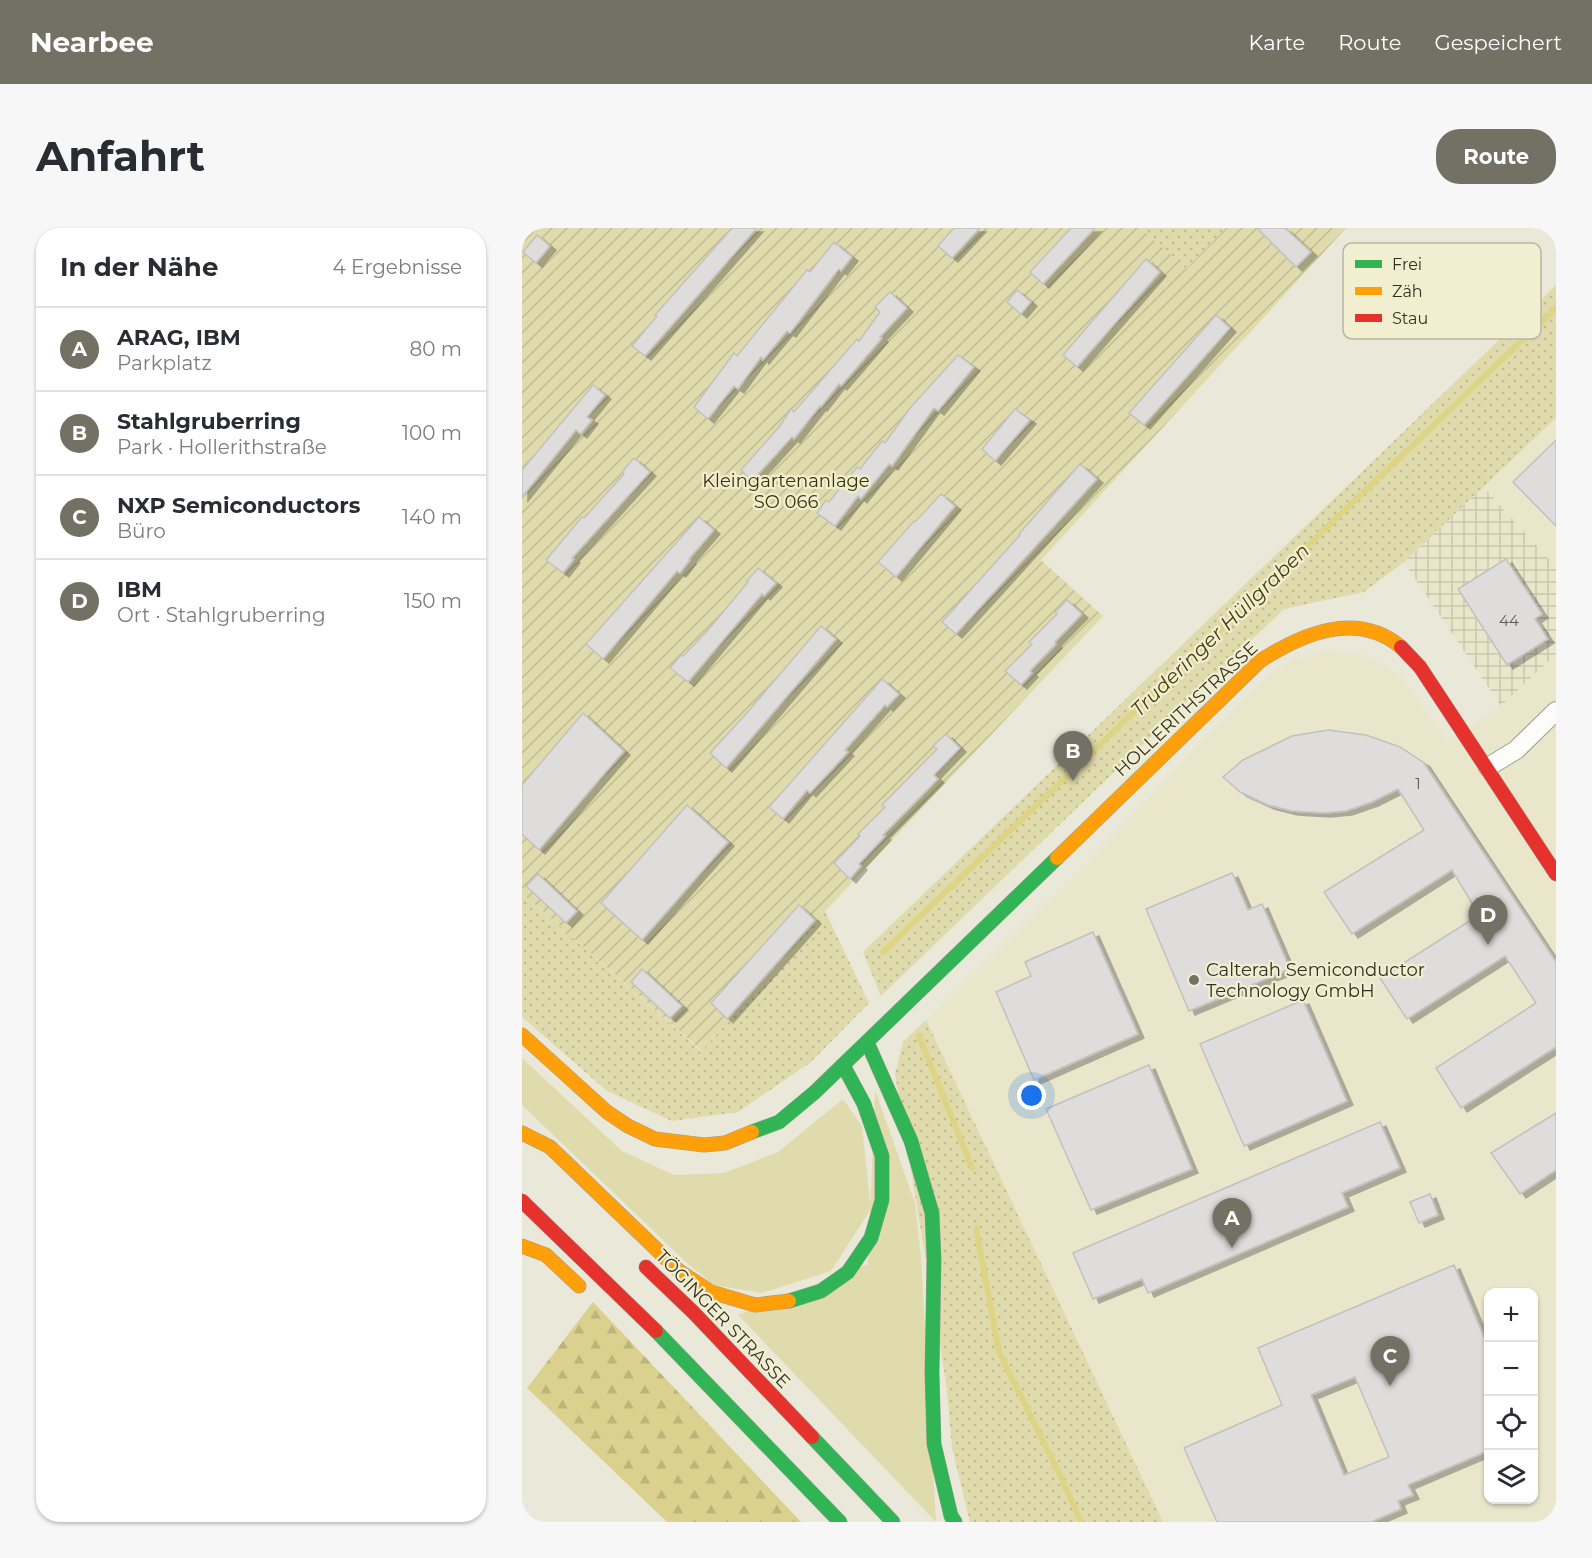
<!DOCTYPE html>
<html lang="de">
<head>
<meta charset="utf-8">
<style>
  :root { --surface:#fff; --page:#f7f7f7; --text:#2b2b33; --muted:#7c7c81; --line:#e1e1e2; --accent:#727164 }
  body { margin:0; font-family:Montserrat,sans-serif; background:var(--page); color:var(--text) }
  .controls { position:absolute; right:18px; bottom:18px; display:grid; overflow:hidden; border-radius:12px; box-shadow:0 2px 4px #0004 }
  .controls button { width:54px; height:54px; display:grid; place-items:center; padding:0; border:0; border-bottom:2px solid var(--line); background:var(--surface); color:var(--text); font:30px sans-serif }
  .you { position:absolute; left:510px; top:868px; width:21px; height:21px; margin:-15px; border:4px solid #fff; border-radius:50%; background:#1a73e8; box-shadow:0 0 0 9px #1a73e833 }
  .badge { display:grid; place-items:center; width:39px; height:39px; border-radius:50%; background:var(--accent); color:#fff; font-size:20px; font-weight:700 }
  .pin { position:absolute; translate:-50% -50px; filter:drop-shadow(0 2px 3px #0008) }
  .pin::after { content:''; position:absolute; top:32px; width:21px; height:18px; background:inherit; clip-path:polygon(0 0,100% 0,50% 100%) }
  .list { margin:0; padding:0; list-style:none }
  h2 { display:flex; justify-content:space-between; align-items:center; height:78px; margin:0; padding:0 24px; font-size:26px }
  h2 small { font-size:20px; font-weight:400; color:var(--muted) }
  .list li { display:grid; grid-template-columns:39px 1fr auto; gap:18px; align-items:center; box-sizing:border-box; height:84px; padding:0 24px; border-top:2px solid var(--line) }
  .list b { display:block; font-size:22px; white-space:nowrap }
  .list p { margin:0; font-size:20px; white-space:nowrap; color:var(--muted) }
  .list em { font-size:20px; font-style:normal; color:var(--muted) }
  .icon { flex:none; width:33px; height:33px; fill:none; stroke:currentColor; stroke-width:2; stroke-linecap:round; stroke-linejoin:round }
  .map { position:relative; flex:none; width:1034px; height:1294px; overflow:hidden; border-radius:24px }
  header { display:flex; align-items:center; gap:36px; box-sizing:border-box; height:84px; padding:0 30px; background:var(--accent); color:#fff }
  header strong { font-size:28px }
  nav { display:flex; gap:33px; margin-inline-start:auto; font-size:21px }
  .intro { display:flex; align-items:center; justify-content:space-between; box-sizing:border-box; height:144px; padding:0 36px }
  h1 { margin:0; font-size:42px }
  .button { padding:15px 27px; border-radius:24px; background:var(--accent); color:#fff; font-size:21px; font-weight:700 }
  main { display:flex; gap:36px; padding:0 36px }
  aside { flex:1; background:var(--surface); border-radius:24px; box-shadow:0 2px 4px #0004 }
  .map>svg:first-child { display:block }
</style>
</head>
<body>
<header>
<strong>Nearbee</strong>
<nav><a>Karte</a><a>Route</a><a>Gespeichert</a></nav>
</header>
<div class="intro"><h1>Anfahrt</h1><a class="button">Route</a></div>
<main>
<aside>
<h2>In der Nähe<small>4 Ergebnisse</small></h2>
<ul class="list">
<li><span class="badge">A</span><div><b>ARAG, IBM</b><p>Parkplatz</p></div><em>80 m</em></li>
<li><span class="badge">B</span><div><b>Stahlgruberring</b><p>Park · Hollerithstraße</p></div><em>100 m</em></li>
<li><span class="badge">C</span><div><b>NXP Semiconductors</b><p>Büro</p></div><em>140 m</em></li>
<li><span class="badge">D</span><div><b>IBM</b><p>Ort · Stahlgruberring</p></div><em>150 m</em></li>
</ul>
</aside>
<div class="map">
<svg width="1034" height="1294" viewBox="0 0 1034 1294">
  <defs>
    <pattern id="industrial-grid" width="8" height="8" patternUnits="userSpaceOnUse" patternTransform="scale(1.5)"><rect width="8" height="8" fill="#e9e6cb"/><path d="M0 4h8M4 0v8" fill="none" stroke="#c8c6ae"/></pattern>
    <pattern id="forest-firs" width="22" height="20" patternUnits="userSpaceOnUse" patternTransform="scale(1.5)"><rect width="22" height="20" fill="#dad18f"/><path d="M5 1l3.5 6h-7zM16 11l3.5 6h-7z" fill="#bcb47b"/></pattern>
    <pattern id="park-dots" width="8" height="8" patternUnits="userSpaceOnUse" patternTransform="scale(1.5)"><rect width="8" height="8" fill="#e0dbac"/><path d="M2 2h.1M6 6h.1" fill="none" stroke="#c1bc94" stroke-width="1.8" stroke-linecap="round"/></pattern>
    <pattern id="garden-furrows" width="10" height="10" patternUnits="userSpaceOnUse" patternTransform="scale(1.5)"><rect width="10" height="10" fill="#e0dbac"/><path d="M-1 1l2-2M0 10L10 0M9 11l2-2" fill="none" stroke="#c1bc94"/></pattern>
    <filter id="shadow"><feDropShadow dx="6" dy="4" stdDeviation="0" flood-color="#0004"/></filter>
  </defs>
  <rect width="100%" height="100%" fill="#eae9d9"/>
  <!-- built -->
  <g fill="#e9e6cb" fill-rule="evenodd">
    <polygon points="1034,190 1034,339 961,259"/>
    <path d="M 804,423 L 843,427 L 879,447 L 925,512 L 979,478 L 1034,426 L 1034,1294 L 641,1294 L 404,792 L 557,643 L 667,527 L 752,442 L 771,431 ZM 966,1064 L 1011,1064 L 1011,1272 L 966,1272 Z"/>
  </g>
  <!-- industrial -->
  <polygon fill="url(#industrial-grid)" points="961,259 1034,339 1034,426 979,478 882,334"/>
  <!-- grass -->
  <g fill="#e0dbac">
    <polygon points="0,830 100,923 152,947 202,945 256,924 321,871 340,898 349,981 309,1043 240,1065 192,1057 166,1036 0,877"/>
    <polygon points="353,862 393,975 399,1029 414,1294 216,1087 346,1036"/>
  </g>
  <!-- forest -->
  <polygon fill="url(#forest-firs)" points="71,1074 279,1294 145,1294 5,1160"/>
  <!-- park -->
  <g fill="url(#park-dots)">
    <polygon points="619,0 704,0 664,41"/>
    <polygon points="1034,57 1034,190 882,334 842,364 762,381 359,768 341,724"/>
    <polygon points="0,665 179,823 303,683 347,775 289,834 216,884 150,893 85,863 0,789"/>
    <polygon points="404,792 641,1294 448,1294 430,1220 424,1154 373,846 381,814"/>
  </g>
  <!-- garden -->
  <polygon fill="url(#garden-furrows)" points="0,0 619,0 664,41 704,0 824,0 519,332 581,388 308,678 180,823 0,665"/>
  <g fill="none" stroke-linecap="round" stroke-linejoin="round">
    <!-- stream -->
    <g stroke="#ded485" stroke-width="6">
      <polyline points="361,724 1034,80"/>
      <polyline points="397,808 450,940"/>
      <polyline points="454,1000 477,1124 539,1249 559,1294"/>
    </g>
  </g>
  <!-- building -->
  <g fill="#dedddc" stroke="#c2c1c0" stroke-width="1.5" fill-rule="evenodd" filter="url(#shadow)">
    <polygon points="210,0 235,0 123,128 110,118 135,88 133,87"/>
    <polygon points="432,0 458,0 430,30 416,18"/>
    <polygon points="549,0 573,0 521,56 508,44"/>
    <polygon points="735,0 763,0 789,24 774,39"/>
    <polygon points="15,7 28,18 14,35 1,24"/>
    <polygon points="312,14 330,29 319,43 317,41 268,105 265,103 241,132 239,129 216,161 212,158 186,191 172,179 212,125 215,128 285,42 288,44"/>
    <polygon points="624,31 638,44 555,139 541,127"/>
    <polygon points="495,62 509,74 499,86 485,74"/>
    <polygon points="368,64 385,80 358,109 360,110 350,122 319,158 317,156 299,179 298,178 272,211 270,209 230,253 219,242 257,199 269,181 272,184 335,111 337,113 358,84 353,79"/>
    <polygon points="694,87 708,100 622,197 607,185"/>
    <polygon points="436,127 452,139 416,183 412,180 370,238 367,236 339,271 336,268 313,298 295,285 304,272 307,274 335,239 338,241 360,213 363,215 388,180"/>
    <polygon points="71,157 83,167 65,189 70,192 59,206 54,202 0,269 0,242"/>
    <polygon points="493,181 508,192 473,233 460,221"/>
    <polygon points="1034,212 1034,298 991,254"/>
    <polygon points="112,230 128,244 50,330 52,331 41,345 24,332 60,289 62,290 102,246 100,244"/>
    <polygon points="558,236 575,251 434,406 420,394 498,307 497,306"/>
    <polygon points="419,266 433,278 374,349 356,334 392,293 393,294"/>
    <polygon points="177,289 192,302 167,331 168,332 158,345 155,343 81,431 64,416"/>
    <polygon points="984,331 1020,386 1013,391 1026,411 985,437 936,361"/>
    <polygon points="236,340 254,355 242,368 240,366 166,454 148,440 159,427 161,428 187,401 226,354 225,353"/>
    <polygon points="545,372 560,386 533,414 534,416 508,443 510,445 499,457 483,443 510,416 507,414 535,386 533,384"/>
    <polygon points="299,398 314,411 204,540 188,525 224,486"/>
    <polygon points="360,451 377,466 365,479 363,477 323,522 326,524 315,536 288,565 285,562 261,591 247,579"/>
    <polygon points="61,485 102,523 17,622 0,606 0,557"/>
    <polygon points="806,502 844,507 878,519 902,535 1034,734 1034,819 939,880 914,840 1014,775 983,728 885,791 858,750 957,687 930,642 830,706 802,664 902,602 876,561 850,574 824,583 802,585 770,583 746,577 718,564 701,549 721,532 770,508"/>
    <polygon points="424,506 438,520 412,547 416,551 361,607 363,608 337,636 339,638 328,651 312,635 338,608 336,606 363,579 360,577 415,521 411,518"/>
    <polygon points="165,577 206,614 120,712 79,675"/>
    <polygon points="710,645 726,682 740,676 768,741 667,783 624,681"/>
    <polygon points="16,646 55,683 44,695 4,658"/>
    <polygon points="277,677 293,692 205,791 189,775"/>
    <polygon points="571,704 616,806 512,852 474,764 509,748 503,734"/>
    <polygon points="120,741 160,778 148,790 109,754"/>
    <polygon points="781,772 825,873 722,918 678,816"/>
    <polygon points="627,837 670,941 569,982 524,881"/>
    <polygon points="1034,885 1034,942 998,966 969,925"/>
    <polygon points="858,894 878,940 820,965 826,979 626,1065 620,1051 571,1071 551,1025"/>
    <polygon points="908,966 916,987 897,995 888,974"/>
    <path d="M 932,1037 L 966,1119 L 966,1223 L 886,1257 L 891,1267 L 876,1273 L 879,1281 L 849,1294 L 695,1294 L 662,1220 L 760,1177 L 736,1120 ZM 833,1149 L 867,1229 L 822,1247 L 789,1167 Z"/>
  </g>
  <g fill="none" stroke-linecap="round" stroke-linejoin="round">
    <!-- street casing -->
    <g stroke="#a09f93" stroke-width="20">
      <polyline id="street" points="966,539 994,522 1034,483"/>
    </g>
    <!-- fast casing -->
    <g stroke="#a09f93" stroke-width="15">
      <g id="fast">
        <polyline points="345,814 389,913 410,985 412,1031 410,1145 412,1216 429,1288 433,1294"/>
        <polyline points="230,904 257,894 293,864 535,630"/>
        <polyline points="267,1073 299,1063 326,1044 349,1010 360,972 360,928 342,876 321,837"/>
        <polyline points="134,1103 318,1294"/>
        <polyline points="290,1209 371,1294"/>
      </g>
    </g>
    <!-- slow casing -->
    <g stroke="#a09f93" stroke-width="15">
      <g id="slow">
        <path d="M 535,630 L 738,433 C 780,406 834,382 879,419"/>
        <polyline points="0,807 85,884 106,898 133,911 182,917 203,915 230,904"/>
        <polyline points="0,905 28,919 157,1043 189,1064 233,1077 267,1073"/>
        <polyline points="0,1018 24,1027 57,1058"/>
      </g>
    </g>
    <!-- jam casing -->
    <g stroke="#a09f93" stroke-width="15">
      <g id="jam">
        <polyline points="879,419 898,439 1034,646"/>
        <polyline points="0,973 134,1103"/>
        <polyline points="124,1039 172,1085 290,1209"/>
      </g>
    </g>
    <!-- street -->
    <use href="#street" stroke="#fcfcf9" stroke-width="18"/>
    <!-- fast -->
    <use href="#fast" stroke="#30b455" stroke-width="14"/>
    <!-- slow -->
    <use href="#slow" stroke="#ff9f0a" stroke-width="14"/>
    <!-- jam -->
    <use href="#jam" stroke="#e5322d" stroke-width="14"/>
  </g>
  <!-- markers -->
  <circle fill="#727164" stroke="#f2efd1" stroke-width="2" cx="672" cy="752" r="6"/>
  <g text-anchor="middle" stroke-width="4.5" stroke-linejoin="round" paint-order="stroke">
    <!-- number labels -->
    <g font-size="15" fill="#5d5b53">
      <text x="987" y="398">44</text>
      <text x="896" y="561">1</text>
    </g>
    <!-- park labels -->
    <g font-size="18" fill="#3b3506" stroke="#f2efd1">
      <text x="264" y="259">Kleingartenanlage<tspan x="264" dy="21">SO 066</tspan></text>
    </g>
    <!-- street labels -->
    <g font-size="18" fill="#323025" stroke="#f2efd1">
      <text transform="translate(664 481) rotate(-43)" y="6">HOLLERITHSTRASSE</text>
      <text transform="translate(201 1091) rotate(46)" y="6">TÖGINGER STRASSE</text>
    </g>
    <!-- poi labels -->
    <g font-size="18" fill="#323025" stroke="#f2efd1" text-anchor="start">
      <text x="684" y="748">Calterah Semiconductor<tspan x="684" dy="21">Technology GmbH</tspan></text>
    </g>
    <!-- water labels -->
    <g font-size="20" font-style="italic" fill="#464013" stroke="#f2efd1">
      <text transform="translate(698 402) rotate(-44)" y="7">Truderinger Hüllgraben</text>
    </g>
  </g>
  <!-- legend -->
  <rect x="821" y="15" width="198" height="96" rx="9" fill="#f2efd1" stroke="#b8b69d" stroke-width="1.5"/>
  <rect x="833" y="32" width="27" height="8" fill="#30b455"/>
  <rect x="833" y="59" width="27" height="8" fill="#ff9f0a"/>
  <rect x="833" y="86" width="27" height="8" fill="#e5322d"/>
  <g font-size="16" fill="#323025">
    <text x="870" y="42">Frei</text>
    <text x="870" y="69">Zäh</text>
    <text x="870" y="96">Stau</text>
  </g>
</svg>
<div class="controls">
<button>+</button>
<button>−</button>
<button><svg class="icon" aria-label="locate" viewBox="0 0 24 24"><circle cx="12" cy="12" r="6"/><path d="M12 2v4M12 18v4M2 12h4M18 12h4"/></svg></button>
<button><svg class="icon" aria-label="layers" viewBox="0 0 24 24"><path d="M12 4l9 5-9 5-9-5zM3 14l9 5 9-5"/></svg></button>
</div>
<div class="you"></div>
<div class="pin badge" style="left:710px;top:1020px">A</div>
<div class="pin badge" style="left:551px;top:553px">B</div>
<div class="pin badge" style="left:868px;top:1158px">C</div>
<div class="pin badge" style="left:966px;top:717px">D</div>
</div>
</main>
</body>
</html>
